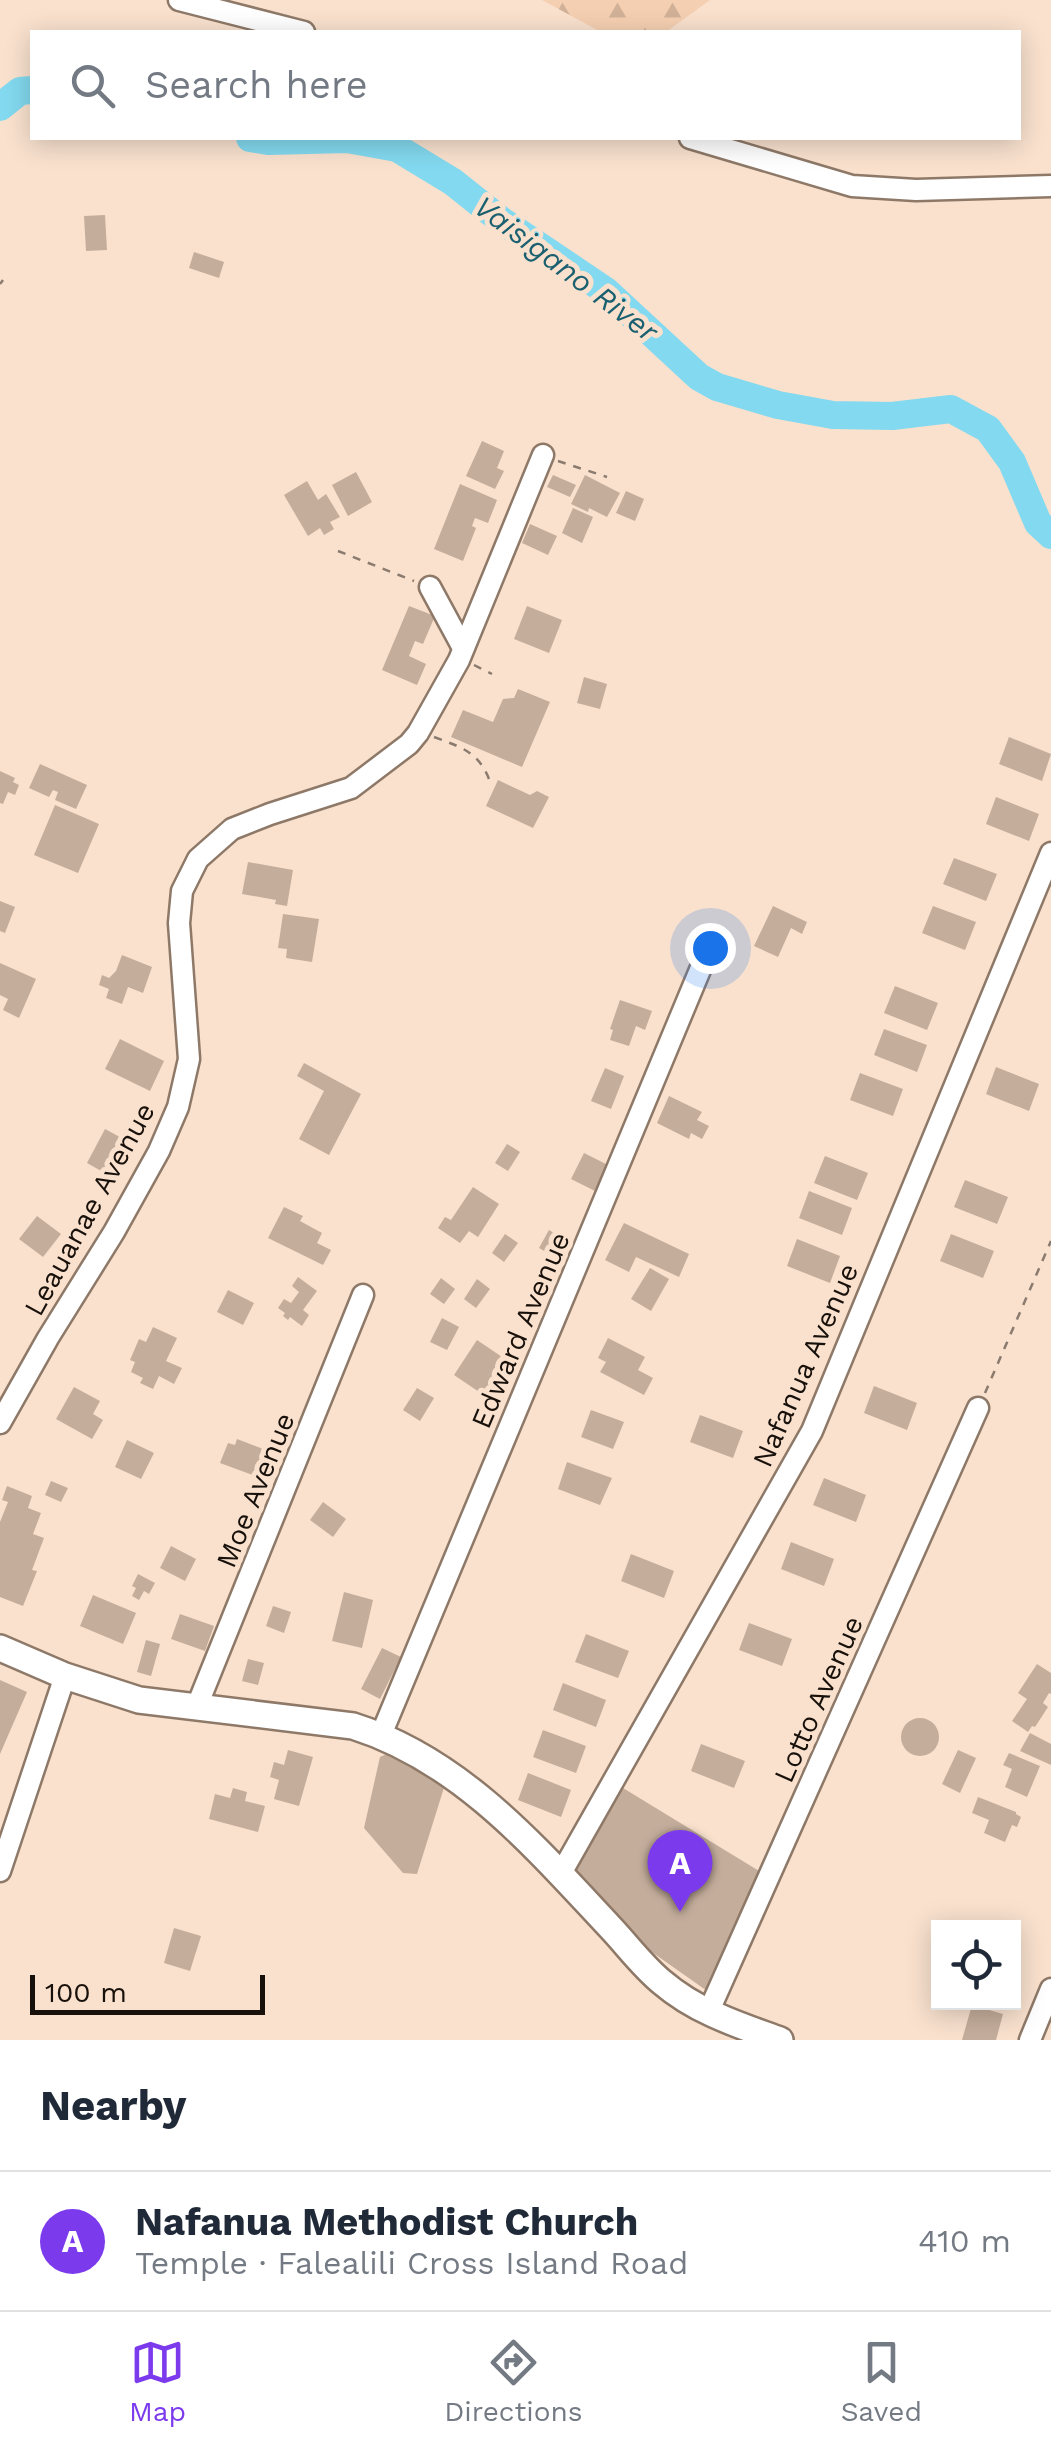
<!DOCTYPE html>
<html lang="en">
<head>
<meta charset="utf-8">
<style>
  :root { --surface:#fff; --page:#f2f2f3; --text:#1f2937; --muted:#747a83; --line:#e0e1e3; --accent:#7c3aed }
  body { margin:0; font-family:"Work Sans",sans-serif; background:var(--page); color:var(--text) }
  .controls { position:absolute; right:30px; bottom:30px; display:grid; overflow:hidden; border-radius:0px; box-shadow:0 5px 25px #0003 }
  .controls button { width:90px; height:90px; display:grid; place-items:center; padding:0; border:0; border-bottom:2px solid var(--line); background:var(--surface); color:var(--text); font:50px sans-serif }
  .scale { position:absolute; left:30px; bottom:25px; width:235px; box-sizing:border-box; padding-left:10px; border:5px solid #18100a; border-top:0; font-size:28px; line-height:35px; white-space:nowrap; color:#18100a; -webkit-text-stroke:8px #f9e1ce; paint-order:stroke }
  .you { position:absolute; left:710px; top:948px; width:35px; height:35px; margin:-25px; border:8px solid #fff; border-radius:50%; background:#1a73e8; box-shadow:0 0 0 15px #1a73e833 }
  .badge { display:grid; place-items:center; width:65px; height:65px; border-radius:50%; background:var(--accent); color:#fff; font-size:32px; font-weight:700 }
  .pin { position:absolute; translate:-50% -82px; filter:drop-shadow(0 2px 5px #0008) }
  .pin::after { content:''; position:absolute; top:52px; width:35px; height:30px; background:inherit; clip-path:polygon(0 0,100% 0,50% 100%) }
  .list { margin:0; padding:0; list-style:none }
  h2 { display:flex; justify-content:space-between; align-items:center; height:130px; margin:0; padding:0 40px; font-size:42px }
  h2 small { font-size:32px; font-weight:400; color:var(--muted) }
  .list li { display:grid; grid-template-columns:65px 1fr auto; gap:30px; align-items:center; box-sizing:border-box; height:140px; padding:0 40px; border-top:2px solid var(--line) }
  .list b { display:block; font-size:38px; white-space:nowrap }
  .list p { margin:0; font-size:32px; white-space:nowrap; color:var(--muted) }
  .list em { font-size:32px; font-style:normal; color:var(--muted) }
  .icon { flex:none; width:55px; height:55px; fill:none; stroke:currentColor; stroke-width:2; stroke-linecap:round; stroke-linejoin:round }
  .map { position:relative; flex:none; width:1051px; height:2040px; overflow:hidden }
  .search { position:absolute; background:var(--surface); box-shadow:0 5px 25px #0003; left:30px; right:30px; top:30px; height:110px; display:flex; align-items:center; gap:25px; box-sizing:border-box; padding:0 35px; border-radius:0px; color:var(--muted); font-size:38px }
  .sheet { height:270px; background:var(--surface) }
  nav { display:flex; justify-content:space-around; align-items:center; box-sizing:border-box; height:140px; border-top:2px solid var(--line); background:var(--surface); font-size:28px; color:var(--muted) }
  nav a { display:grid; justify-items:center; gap:5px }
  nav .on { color:var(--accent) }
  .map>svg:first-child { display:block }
</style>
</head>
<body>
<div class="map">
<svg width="1051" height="2040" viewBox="0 0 1051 2040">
  <defs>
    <pattern id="forest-firs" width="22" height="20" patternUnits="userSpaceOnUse" patternTransform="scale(2.5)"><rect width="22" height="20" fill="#f5cfb1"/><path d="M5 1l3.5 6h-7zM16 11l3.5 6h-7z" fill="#d1b197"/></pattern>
  </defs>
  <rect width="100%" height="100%" fill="#f9e1ce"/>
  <!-- forest -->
  <polygon fill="url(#forest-firs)" points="542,0 710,0 666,32 601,32"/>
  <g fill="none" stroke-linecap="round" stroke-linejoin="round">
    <!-- river -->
    <g stroke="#83d9ef" stroke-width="28">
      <polyline points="0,107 20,91 32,90"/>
      <polyline points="250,138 268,141 347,139 397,148 453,182 502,221 606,291 699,377 717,387 778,405 833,415 892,416 951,409 988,429 1012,462 1038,523 1051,535"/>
    </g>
  </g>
  <!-- building -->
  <g fill="#c4ad9b">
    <polygon points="105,215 107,250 86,251 84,216"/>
    <polygon points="194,252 224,262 219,278 189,268"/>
    <polygon points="482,441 504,451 497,468 504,471 495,489 466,476"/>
    <polygon points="356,472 372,502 348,516 332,485"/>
    <polygon points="553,475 576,485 570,497 547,487"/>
    <polygon points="585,475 620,493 607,517 589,508 588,512 571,504"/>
    <polygon points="307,481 318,500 326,494 340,517 330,522 334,529 324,535 320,528 308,536 284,495"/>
    <polygon points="460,484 497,500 488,523 475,518 472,526 476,528 463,561 434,549"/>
    <polygon points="626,491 644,499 635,521 616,513"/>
    <polygon points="573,508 593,517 582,543 562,533"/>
    <polygon points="530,524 557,536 548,555 522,543"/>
    <polygon points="409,606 435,616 423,644 415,641 409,656 426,664 417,685 382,670"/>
    <polygon points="527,606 562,620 549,653 514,639"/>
    <polygon points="584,677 607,684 600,709 577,703"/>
    <polygon points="518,689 550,702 522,767 451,737 463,710 493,722 503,699 514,698"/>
    <polygon points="1009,737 1051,754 1042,781 999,764"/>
    <polygon points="40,764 87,785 76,809 55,800 58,792 53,790 49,797 29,788"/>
    <polygon points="0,771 15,778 13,782 19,785 15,795 8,792 3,804 0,803"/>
    <polygon points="498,780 530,795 537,791 549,797 533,828 486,806"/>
    <polygon points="996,797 1039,814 1029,841 986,824"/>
    <polygon points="55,805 99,824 78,873 34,855"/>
    <polygon points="954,858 997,874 986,901 943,884"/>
    <polygon points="248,862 293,870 287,906 275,904 276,900 242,894"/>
    <polygon points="0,901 15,907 5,933 0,931"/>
    <polygon points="773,906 807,922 802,934 791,928 778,957 754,946"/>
    <polygon points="933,906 976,922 965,950 922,933"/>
    <polygon points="283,914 319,919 312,962 286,958 287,949 278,948"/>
    <polygon points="122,955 152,967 143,993 128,987 122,1004 106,998 109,989 99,985 102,975 109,978 116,971"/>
    <polygon points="0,963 36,979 19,1018 3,1010 8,999 0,995"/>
    <polygon points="895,986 938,1003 927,1030 884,1013"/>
    <polygon points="620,1000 652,1011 645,1030 636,1026 629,1046 610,1040 613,1030 610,1029"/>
    <polygon points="884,1029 927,1045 917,1072 874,1055"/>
    <polygon points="120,1039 164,1061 150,1091 105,1069"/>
    <polygon points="304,1063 361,1094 329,1155 299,1139 324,1091 297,1076"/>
    <polygon points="996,1067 1039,1084 1029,1111 986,1094"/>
    <polygon points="605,1068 624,1076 611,1109 591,1101"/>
    <polygon points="860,1073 903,1089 893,1116 850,1100"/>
    <polygon points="669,1096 702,1112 697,1120 709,1126 702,1139 691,1133 689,1139 657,1123"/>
    <polygon points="105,1129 131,1143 112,1177 87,1163"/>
    <polygon points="507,1144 520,1152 508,1171 495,1163"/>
    <polygon points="584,1153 608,1165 595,1191 571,1179"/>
    <polygon points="825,1156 868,1173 857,1200 814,1183"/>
    <polygon points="965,1180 1008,1197 997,1224 954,1207"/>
    <polygon points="473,1187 499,1204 478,1237 469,1231 460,1243 438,1228 445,1217 451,1220"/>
    <polygon points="809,1191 852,1208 842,1235 799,1218"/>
    <polygon points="284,1207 303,1216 300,1221 322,1233 317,1243 331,1250 323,1265 268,1238"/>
    <polygon points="37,1216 61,1234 43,1257 19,1239"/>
    <polygon points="624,1223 689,1254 679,1277 636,1257 629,1272 605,1260"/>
    <polygon points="549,1230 565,1240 555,1257 539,1248"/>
    <polygon points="505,1234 518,1243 504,1262 492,1253"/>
    <polygon points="951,1234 994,1251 983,1278 940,1261"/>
    <polygon points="797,1239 840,1256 830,1283 787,1266"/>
    <polygon points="650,1268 669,1279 651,1311 631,1299"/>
    <polygon points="298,1277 317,1291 303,1310 309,1315 302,1326 290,1317 288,1320 283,1316 285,1313 278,1308 284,1299 291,1303 299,1292 292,1286"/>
    <polygon points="441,1278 455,1289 444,1304 430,1294"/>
    <polygon points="477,1279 490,1289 476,1308 464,1299"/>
    <polygon points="228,1290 254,1303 243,1325 217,1312"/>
    <polygon points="442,1318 459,1327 447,1350 430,1342"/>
    <polygon points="153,1327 177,1338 166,1361 182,1368 174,1384 159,1376 153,1389 140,1383 143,1378 131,1372 135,1362 130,1360 139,1339 146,1342"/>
    <polygon points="608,1338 645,1357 638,1370 653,1378 644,1395 600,1372 606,1362 598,1358"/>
    <polygon points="477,1340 508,1361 485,1396 454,1375"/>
    <polygon points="874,1386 917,1403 907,1430 864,1413"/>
    <polygon points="74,1387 100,1401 93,1414 103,1420 92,1439 56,1419"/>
    <polygon points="417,1388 434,1398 420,1421 403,1410"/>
    <polygon points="591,1410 624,1422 613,1449 581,1437"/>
    <polygon points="700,1415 743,1431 733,1458 690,1442"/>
    <polygon points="237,1439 279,1455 271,1474 261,1470 258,1477 220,1463 228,1443 235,1445"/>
    <polygon points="127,1440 154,1453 141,1479 115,1467"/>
    <polygon points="567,1462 612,1478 600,1505 558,1489"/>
    <polygon points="824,1478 866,1495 856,1522 813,1505"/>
    <polygon points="51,1481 68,1488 61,1502 45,1495"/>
    <polygon points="7,1486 32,1496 28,1508 41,1513 33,1534 44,1538 32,1570 37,1571 23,1606 0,1597 0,1522 8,1502 2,1500"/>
    <polygon points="323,1502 346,1519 333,1537 310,1520"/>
    <polygon points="791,1542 834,1559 824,1586 781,1569"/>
    <polygon points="171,1546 196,1559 185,1581 160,1568"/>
    <polygon points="631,1554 674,1571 664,1598 621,1581"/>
    <polygon points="138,1574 155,1583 149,1594 144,1591 139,1600 132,1596 136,1588 132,1586"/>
    <polygon points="344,1592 373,1600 362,1648 332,1641"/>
    <polygon points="93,1595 136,1613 123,1644 80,1626"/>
    <polygon points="273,1606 291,1612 284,1633 266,1626"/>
    <polygon points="180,1614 214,1626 205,1651 171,1639"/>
    <polygon points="749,1623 792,1639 782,1666 739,1650"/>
    <polygon points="586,1634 629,1651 618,1678 575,1662"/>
    <polygon points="146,1640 160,1644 151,1676 137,1672"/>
    <polygon points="382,1648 401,1657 380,1699 361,1689"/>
    <polygon points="248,1659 264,1663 258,1685 242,1681"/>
    <polygon points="1037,1664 1051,1673 1051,1694 1049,1693 1043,1703 1048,1707 1035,1727 1032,1726 1028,1732 1012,1721 1027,1699 1018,1693"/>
    <polygon points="0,1680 27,1692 0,1754"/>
    <polygon points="563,1683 606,1700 596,1727 553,1710"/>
    <circle cx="920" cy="1737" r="19"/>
    <polygon points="543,1730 586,1746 576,1773 533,1757"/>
    <polygon points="1030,1733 1051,1744 1051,1765 1020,1751"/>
    <polygon points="701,1744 745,1761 734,1788 691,1771"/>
    <polygon points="288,1750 313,1757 299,1806 274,1799 279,1780 270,1777 274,1762 284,1765"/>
    <polygon points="958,1750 976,1758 960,1793 942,1784"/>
    <polygon points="391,1752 447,1778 417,1874 403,1873 364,1828 380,1757"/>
    <polygon points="1009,1753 1040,1766 1027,1797 1005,1787 1012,1769 1003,1765"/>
    <polygon points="528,1773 571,1790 561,1817 518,1800"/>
    <polygon points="233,1788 247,1792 245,1801 265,1806 258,1832 209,1819 215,1794 230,1798"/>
    <polygon points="623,1788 764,1874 710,1993 649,1950 573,1870"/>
    <polygon points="978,1797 1016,1812 1016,1814 1021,1817 1017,1827 1012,1825 1005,1842 984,1833 989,1820 972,1813"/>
    <polygon points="174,1928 201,1936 190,1971 164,1963"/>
    <polygon points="972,2005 1003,2014 996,2040 962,2040"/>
  </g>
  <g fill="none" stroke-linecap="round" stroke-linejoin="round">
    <!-- minor casing -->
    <g stroke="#8e7968" stroke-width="25">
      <g id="minor">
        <polyline points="179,0 304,32"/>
        <polyline points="690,138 852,186 916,190 1051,186"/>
        <polyline points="430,587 463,648"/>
        <polyline points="0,1423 48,1338 114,1232 159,1151 178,1107 189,1059 179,923 182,891 198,859 232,829 270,814 351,788 409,744 418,733 459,660 543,455"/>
        <polyline points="197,1706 363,1295"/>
        <polyline points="381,1735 710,946"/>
        <polyline points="0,1871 65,1676"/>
        <polyline points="560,1875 812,1431 1051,853"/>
        <polyline points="708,2013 978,1408"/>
        <polyline points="1030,2040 1051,1989"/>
      </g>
    </g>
    <!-- major casing -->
    <g stroke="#8e7968" stroke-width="30">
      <path id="major" d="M 0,1648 L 65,1676 L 139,1700 L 353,1726 C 461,1760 535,1847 610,1927 C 628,1946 643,1967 663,1983 C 697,2012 739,2025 780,2040"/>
    </g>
    <!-- path -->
    <g stroke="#8b7b6e" stroke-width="2.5" stroke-dasharray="8 8" stroke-linecap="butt">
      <polyline points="0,284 3,280"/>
      <polyline points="558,461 607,477"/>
      <polyline points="338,551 414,581"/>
      <polyline points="474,665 492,674"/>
      <path d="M 434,737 C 460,747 478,751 489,779"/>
      <polyline points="985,1393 1051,1241"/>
    </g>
    <!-- minor -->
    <use href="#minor" stroke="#fff" stroke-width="20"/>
    <!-- major -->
    <use href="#major" stroke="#fff" stroke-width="25"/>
  </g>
  <g text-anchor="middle" stroke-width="10" stroke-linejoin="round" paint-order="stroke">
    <!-- street labels -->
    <g font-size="28" fill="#18100a" stroke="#f9e1ce">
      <text transform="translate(89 1209) rotate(-61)" y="10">Leauanae Avenue</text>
      <text transform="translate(520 1330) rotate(-67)" y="10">Edward Avenue</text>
      <text transform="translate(805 1365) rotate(-66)" y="10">Nafanua Avenue</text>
      <text transform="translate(255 1490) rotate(-68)" y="10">Moe Avenue</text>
      <text transform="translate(818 1699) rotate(-66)" y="10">Lotto Avenue</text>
    </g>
    <!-- water labels -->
    <g font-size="30" font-style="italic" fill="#1a6070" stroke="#f9e1ce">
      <text transform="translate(566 269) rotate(37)" y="10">Vaisigano River</text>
    </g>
  </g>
</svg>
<div class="controls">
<button><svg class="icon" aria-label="locate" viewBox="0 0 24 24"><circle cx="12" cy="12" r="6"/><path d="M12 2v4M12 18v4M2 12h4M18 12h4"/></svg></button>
</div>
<div class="scale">100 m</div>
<div class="you"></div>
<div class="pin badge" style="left:680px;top:1912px">A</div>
<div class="search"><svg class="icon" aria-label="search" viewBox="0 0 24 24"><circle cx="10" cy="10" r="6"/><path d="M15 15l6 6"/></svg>Search here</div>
</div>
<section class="sheet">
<h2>Nearby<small></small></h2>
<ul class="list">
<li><span class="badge">A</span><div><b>Nafanua Methodist Church</b><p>Temple · Falealili Cross Island Road</p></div><em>410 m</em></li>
</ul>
</section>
<nav>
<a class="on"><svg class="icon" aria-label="map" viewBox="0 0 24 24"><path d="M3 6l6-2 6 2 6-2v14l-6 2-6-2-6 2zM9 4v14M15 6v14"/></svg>Map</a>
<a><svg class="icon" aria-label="directions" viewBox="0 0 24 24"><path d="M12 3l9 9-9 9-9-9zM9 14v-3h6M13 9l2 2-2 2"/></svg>Directions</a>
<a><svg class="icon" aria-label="saved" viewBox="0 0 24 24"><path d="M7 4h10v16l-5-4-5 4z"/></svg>Saved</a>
</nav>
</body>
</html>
